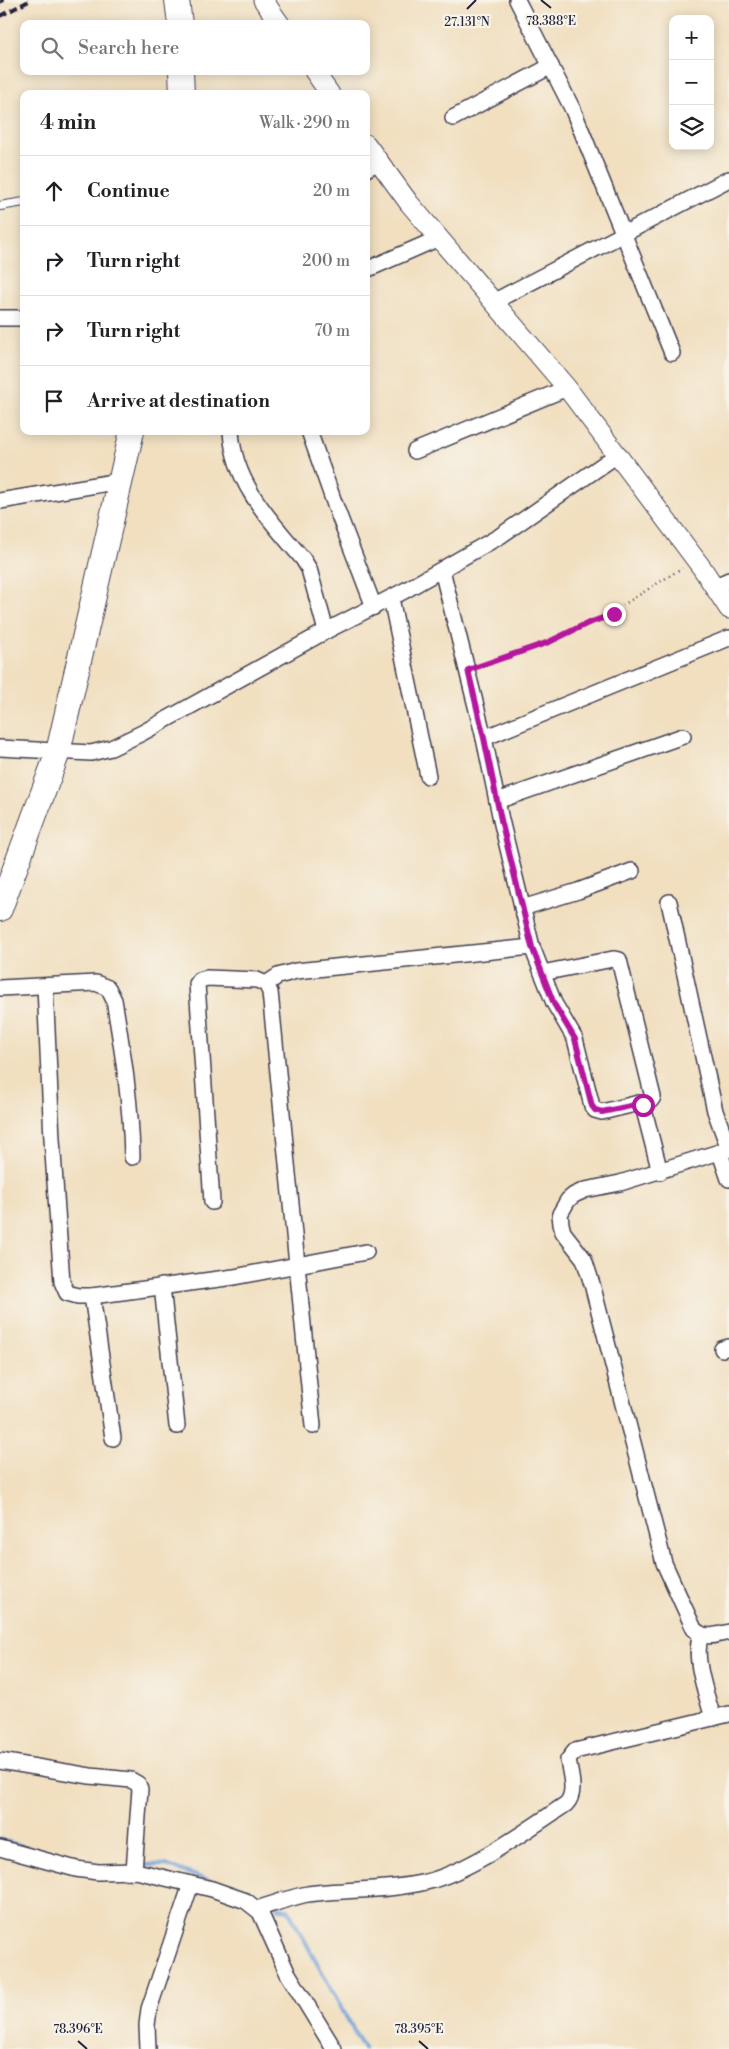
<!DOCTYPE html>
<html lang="en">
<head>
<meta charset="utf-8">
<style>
  :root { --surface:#fff; --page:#f2f2f2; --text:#202124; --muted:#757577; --line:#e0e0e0 }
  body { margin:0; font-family:"Libre Bodoni",serif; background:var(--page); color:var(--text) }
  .controls { position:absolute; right:15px; top:15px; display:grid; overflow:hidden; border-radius:10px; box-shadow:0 2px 12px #0003 }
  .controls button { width:45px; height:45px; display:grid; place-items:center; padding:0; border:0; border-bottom:1px solid var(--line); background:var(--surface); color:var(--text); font:25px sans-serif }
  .stop { position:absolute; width:15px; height:15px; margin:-11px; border:4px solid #b5179e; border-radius:50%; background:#fff }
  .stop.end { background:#b5179e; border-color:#fff; box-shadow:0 1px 5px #0008 }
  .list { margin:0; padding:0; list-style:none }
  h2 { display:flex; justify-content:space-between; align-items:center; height:65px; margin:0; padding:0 20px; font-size:21px }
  h2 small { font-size:16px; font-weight:400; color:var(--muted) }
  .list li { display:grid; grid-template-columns:32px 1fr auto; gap:15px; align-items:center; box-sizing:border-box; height:70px; padding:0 20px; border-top:1px solid var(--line) }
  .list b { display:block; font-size:19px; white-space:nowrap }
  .list em { font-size:16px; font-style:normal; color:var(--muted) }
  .icon { flex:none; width:28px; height:28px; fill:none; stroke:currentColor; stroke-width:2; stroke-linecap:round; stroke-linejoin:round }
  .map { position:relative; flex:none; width:729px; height:2049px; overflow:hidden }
  .search { position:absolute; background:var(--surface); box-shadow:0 2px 12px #0003; left:20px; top:20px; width:350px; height:55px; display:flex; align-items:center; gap:12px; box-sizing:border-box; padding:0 18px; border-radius:10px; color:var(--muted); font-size:19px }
  .panel { position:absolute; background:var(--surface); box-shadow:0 2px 12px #0003; left:20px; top:90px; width:350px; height:345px; border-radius:10px }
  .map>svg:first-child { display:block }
</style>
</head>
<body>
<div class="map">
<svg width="729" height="2049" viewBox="0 0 729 2049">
  <rect width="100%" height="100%" fill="#f7f3e8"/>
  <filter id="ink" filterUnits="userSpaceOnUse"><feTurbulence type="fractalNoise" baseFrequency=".02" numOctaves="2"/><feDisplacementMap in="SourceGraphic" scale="10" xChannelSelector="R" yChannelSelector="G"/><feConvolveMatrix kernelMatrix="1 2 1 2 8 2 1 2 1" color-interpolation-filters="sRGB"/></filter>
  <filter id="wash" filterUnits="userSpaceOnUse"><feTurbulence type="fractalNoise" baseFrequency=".0096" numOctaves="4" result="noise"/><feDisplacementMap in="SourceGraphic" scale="20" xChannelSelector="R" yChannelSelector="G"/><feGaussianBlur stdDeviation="1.12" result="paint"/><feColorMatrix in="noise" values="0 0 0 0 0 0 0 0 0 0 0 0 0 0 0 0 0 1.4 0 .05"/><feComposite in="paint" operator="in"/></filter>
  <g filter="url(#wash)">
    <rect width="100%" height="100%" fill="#f1dfc0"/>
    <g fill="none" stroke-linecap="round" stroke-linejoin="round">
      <!-- stream -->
      <g stroke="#6a9cd5" stroke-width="4.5">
        <polyline points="0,1840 35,1850"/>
        <polyline points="141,1865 166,1865 210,1881"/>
        <polyline points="248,1895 264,1901"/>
        <polyline points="278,1907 288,1910 364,2049"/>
      </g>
    </g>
  </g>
  <g filter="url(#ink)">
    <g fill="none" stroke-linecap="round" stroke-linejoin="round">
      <!-- service casing -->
      <g stroke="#413e4f" stroke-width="10">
        <polyline id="service" points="0,206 24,202"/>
      </g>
      <!-- minor casing -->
      <g stroke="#413e4f" stroke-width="18">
        <g id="minor">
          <polyline points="517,0 573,110 672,353"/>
          <polyline points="453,118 551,66"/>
          <polyline points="366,169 379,162"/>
          <polyline points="366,270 439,238"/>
          <polyline points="493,302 729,179"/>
          <polyline points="0,318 24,318"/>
          <path d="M 231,431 C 234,484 270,520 303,559 L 309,569 L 326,631"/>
          <polyline points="309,431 335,505 374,607"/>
          <polyline points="415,451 567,388"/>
          <polyline points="0,501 120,481"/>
          <polyline points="442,570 484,738 501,820 532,947 554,1003 575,1039 592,1106 595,1110 602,1112 639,1103 643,1106 660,1172"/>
          <polyline points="714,587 729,580"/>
          <polyline points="391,598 428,776"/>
          <polyline points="484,738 729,638"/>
          <polyline points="0,748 91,753 111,748 142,733 326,631 404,591 500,536 617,455"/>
          <polyline points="497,801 683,736"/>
          <polyline points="669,902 715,1111 729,1149"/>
          <polyline points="522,908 578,891 632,871"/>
          <polyline points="542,973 613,959 619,960 653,1097 651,1100 643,1105"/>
          <polyline points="266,984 278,976 296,971 532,947"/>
          <polyline points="45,986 52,1139 62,1282 67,1293 78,1296 92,1296 234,1277 366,1252"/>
          <path d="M 0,988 L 96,983 L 108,988 L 114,1000 C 123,1053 131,1104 132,1157"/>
          <path d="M 729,1149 L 620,1183 L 585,1190 L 574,1195 L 568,1200 L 560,1214 L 561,1224 L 563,1232 L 584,1259 L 592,1284 L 664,1563 L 694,1629 C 705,1640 715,1635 729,1632"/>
          <polyline points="720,1153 729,1179"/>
          <polyline points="212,1202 197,984 200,980 207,978 257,980 266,984 270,992 313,1426"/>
          <polyline points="162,1286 177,1426"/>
          <polyline points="92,1296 113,1438"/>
          <polyline points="722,1349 729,1347"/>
          <path d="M 701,1635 C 692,1656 707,1696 713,1718"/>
          <polyline points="0,1761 90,1776 131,1780 138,1784 140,1789 134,1871"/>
          <polyline points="0,1848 76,1869 98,1872 136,1871 212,1889 246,1901 260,1912 287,1972 334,2049"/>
          <path d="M 257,1909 C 273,1904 291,1897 308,1894 C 347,1889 388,1891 426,1882 C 471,1871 527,1830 566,1804 C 577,1793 570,1774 568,1760 L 575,1751 L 729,1714"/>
          <polyline points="148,2049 147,2025 149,2009 191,1884"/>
        </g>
      </g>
      <!-- tertiary casing -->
      <g stroke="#413e4f" stroke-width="21">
        <g id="tertiary">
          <polyline points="263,0 280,24"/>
          <polyline points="314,71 330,94"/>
          <polyline points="366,144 409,203 567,388 702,568 729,609"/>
        </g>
      </g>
      <!-- primary casing -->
      <g stroke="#413e4f" stroke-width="26">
        <g id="primary">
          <polyline points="177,0 180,24"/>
          <polyline points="181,71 182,94"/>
          <polyline points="0,909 58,752 132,431"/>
        </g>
      </g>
      <!-- path -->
      <polyline stroke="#413e4f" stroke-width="2.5" stroke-dasharray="1 4" stroke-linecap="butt" points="481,666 549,643 586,624 614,613 623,605 682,568"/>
      <!-- service -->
      <use href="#service" stroke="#fff" stroke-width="8"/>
      <!-- minor -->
      <use href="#minor" stroke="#fff" stroke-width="15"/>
      <!-- tertiary -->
      <use href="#tertiary" stroke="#fff" stroke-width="19"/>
      <!-- primary -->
      <use href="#primary" stroke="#fff" stroke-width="24"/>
      <!-- rail -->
      <g stroke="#22223b" stroke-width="4" stroke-dasharray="8 4" stroke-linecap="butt">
        <polyline points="0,2 4,0"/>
        <polyline points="0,16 31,0"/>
      </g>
    </g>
  </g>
  <g fill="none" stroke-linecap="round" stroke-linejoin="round" filter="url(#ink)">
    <!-- route -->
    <polyline stroke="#b5179e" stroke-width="6" points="614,614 586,624 549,642 468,670 484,738 501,820 532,947 554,1004 575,1039 592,1106 595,1110 602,1112 640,1104 643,1105"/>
  </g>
  <!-- ticks -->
  <path fill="none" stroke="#22223b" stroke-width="2" d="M 541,0 L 551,8M 467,9 L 476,0M 78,2041 L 87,2049M 419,2041 L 428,2049"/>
  <g font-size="12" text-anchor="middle" fill="#22223b" stroke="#f7f3e8" stroke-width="4.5" stroke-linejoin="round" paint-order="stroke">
    <text x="551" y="25">78.388°E</text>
    <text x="467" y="26">27.131°N</text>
    <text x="78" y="2033">78.396°E</text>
    <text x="419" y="2033">78.395°E</text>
  </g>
</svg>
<div class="controls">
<button>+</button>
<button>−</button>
<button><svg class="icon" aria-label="layers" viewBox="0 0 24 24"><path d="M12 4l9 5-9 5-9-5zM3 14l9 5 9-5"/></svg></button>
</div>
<div class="stop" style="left:643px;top:1105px"></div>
<div class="stop end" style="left:614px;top:614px"></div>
<div class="search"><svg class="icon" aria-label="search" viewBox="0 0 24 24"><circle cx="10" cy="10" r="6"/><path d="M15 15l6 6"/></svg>Search here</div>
<section class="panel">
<h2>4 min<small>Walk · 290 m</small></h2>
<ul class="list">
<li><svg class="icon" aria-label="ahead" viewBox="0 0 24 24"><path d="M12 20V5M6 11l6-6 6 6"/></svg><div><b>Continue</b></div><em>20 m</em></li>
<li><svg class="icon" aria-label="right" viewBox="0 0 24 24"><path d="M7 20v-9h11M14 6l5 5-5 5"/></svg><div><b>Turn right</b></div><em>200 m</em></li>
<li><svg class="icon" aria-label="right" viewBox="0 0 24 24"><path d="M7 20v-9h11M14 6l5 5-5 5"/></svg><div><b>Turn right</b></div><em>70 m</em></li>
<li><svg class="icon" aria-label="arrive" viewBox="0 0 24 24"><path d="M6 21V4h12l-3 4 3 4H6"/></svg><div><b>Arrive at destination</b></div></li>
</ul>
</section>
</div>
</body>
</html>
